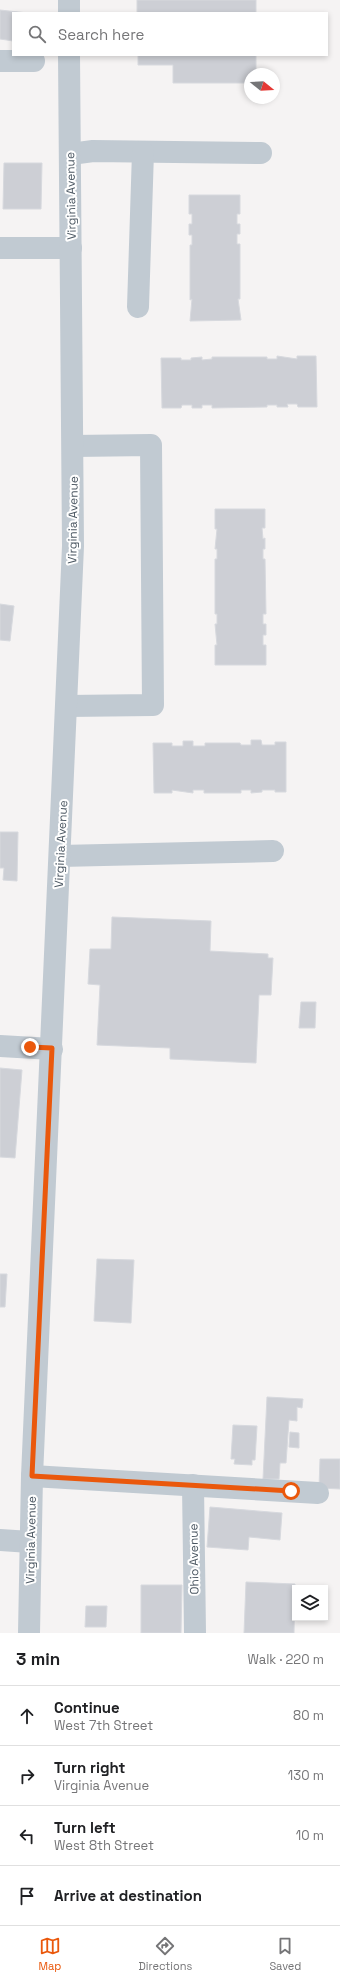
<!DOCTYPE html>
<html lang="en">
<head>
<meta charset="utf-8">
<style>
  :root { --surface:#fff; --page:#f2f2f2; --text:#202124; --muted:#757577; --line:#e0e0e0; --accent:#ea580c }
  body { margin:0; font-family:"Space Grotesk",sans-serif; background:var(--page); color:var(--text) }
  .controls { position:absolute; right:12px; bottom:12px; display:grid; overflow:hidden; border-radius:0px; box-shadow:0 2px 6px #0003 }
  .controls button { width:36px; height:36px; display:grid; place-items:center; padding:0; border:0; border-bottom:1px solid var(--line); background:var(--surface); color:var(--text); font:20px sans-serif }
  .compass { position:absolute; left:244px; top:68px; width:36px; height:36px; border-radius:50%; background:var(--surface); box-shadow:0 2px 6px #0003; rotate:108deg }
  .stop { position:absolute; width:12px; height:12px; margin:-9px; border:3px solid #ea580c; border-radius:50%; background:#fff }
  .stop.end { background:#ea580c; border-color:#fff; box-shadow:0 1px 4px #0008 }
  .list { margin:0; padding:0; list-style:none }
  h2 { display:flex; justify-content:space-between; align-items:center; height:52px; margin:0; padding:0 16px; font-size:17px }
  h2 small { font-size:13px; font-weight:400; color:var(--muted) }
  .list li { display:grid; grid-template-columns:26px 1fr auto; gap:12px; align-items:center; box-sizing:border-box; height:60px; padding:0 16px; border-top:1px solid var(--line) }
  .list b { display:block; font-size:15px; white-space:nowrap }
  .list p { margin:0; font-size:13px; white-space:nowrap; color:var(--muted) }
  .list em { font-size:13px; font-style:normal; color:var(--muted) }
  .icon { flex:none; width:22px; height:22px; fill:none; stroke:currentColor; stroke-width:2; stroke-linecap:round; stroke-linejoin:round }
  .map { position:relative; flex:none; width:340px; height:1633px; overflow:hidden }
  .search { position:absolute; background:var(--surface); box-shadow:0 2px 6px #0003; left:12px; right:12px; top:12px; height:44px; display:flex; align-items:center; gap:10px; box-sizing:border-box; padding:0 14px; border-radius:0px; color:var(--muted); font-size:15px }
  .sheet { height:292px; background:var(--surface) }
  nav { display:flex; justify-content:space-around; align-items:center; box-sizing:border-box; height:56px; border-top:1px solid var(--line); background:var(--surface); font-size:11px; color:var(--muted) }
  nav a { display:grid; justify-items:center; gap:2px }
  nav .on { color:var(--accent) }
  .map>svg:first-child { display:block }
</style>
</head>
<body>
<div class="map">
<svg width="340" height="1633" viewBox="0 0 340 1633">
  <rect width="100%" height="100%" fill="#f5f3f3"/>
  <!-- building -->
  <g fill="#cdcfd5" stroke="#d7d9de">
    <rect x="137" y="0" width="119" height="13"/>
    <polygon points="0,10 28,13 13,13 13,41 0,39"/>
    <polygon points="138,55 256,55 256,74 250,74 250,83 173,83 173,65 138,65"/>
    <polygon points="4,163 42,163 41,209 3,209"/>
    <polygon points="189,195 240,195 240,214 237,214 237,224 240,224 240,234 237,234 237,244 240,244 240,299 238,299 241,320 190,321 192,299 190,300 190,245 192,245 192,235 189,235 189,224 192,224 192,214 189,214"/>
    <polygon points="277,356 297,359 297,356 316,356 317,407 298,407 297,404 287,404 288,407 277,407 277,405 267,405 267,407 212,408 212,405 202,405 202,408 192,408 192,405 182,405 181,408 162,408 161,358 181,358 181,360 191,360 191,358 202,357 202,360 212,359 212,357 267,357 267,359 277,359"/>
    <polygon points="215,509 265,509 265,528 262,528 263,539 265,538 265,549 263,549 263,559 265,559 266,614 263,614 263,624 266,624 266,635 263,635 263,645 266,645 266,665 215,665 215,645 217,645 215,624 217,624 217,614 215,614 215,559 217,559 217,549 215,549 217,529 215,529"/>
    <polygon points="0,604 14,606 10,641 0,640"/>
    <polygon points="251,740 261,740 262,745 275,745 275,742 286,742 286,792 275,792 275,790 262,790 262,792 251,793 251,790 241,790 241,793 204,793 204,790 193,790 193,793 172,790 172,793 154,793 153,743 172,743 172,746 183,746 183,741 193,741 193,746 205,746 205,743 240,743 241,745 251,745"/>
    <polygon points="0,832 18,832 17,881 3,880 4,868 0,868"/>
    <polygon points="112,917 211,921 210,951 268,954 268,958 273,958 271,995 259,995 256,1063 170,1059 170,1048 97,1045 100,985 88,984 90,949 111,949"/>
    <polygon points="301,1002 316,1002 315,1028 299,1028"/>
    <polygon points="0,1068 22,1070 15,1158 0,1157"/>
    <polygon points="97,1259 134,1260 131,1323 94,1321"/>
    <polygon points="0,1274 7,1274 5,1307 0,1307"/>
    <polygon points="267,1397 303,1399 302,1408 297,1407 297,1421 289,1420 286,1463 280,1463 279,1479 263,1479"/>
    <polygon points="233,1425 257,1426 255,1460 252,1460 252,1465 234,1464 235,1459 231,1459"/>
    <polygon points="290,1432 299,1433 299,1448 289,1447"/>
    <polygon points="320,1459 340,1459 340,1489 319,1488"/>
    <polygon points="210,1507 282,1513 280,1540 249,1537 248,1550 207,1547"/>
    <polygon points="246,1582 295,1584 294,1633 244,1633"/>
    <polygon points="141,1585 182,1585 181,1633 141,1633"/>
    <polygon points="86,1606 107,1606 106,1627 85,1627"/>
  </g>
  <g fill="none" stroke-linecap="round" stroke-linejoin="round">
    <!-- minor -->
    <g stroke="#c1cad2" stroke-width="22">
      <polyline points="69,0 69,13"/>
      <polyline points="0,61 34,61"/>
      <polyline points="71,154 93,151 261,153"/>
      <polyline points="0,248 71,248"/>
      <polyline points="138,307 143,152"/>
      <polyline points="67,706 153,705 151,445 73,446"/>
      <polyline points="60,856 273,851"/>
      <polyline points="0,1046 52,1049"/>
      <polyline points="32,1476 318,1493"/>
      <polyline points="193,1485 195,1633"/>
      <polyline points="0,1540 30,1542"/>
      <polyline points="29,1633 32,1476 73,546 69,55"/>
    </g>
  </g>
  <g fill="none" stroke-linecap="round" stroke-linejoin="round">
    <!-- route -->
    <polyline stroke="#ea580c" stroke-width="5" points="30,1047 52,1048 32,1476 291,1491"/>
  </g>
  <g text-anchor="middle" stroke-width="4" stroke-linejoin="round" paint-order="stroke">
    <!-- street labels -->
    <g font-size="12" fill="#4a5661" stroke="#fff">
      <text transform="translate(71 196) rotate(-91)" y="4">Virginia Avenue</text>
      <text transform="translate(73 520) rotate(-89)" y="4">Virginia Avenue</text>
      <text transform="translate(61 844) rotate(-87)" y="4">Virginia Avenue</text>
      <text transform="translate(31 1540) rotate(-89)" y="4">Virginia Avenue</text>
      <text transform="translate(194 1559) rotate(-91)" y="4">Ohio Avenue</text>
    </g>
  </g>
</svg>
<div class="controls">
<button><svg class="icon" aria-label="layers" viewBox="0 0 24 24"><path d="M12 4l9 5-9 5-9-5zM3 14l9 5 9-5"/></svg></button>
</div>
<svg class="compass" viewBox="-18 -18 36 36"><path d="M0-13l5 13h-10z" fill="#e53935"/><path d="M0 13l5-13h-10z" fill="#757577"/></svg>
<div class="stop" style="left:291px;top:1491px"></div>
<div class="stop end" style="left:30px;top:1047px"></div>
<div class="search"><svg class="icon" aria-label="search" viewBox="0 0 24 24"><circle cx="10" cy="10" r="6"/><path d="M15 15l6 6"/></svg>Search here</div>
</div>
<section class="sheet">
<h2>3 min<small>Walk · 220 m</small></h2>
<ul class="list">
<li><svg class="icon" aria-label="ahead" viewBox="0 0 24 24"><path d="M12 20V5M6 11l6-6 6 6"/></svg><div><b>Continue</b><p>West 7th Street</p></div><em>80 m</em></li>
<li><svg class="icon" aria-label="right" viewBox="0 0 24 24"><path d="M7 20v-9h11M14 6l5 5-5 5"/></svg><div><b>Turn right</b><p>Virginia Avenue</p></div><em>130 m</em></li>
<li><svg class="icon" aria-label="left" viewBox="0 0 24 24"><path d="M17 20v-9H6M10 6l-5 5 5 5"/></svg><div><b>Turn left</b><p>West 8th Street</p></div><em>10 m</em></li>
<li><svg class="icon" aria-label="arrive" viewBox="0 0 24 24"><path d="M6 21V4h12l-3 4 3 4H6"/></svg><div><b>Arrive at destination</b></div></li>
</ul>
</section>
<nav>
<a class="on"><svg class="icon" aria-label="map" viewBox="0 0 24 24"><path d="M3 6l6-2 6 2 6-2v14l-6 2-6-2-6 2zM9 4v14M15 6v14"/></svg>Map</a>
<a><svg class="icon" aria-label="directions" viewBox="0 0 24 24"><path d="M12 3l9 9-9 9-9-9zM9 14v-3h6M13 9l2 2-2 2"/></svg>Directions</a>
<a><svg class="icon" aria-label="saved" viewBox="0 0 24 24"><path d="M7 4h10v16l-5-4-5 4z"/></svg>Saved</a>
</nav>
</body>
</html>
